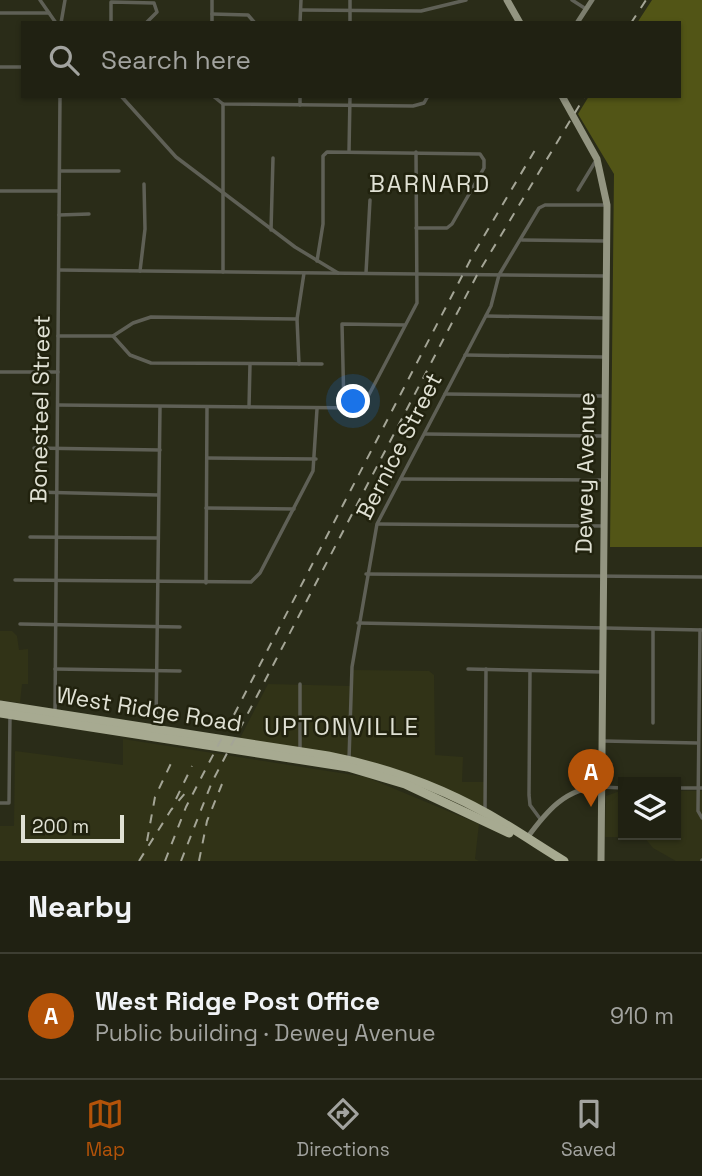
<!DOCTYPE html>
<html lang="en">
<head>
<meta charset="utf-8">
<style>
  :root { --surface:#202112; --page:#2d2e20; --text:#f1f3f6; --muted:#a2a39f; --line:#3d3e32; --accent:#b45309 }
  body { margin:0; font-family:"Space Grotesk",sans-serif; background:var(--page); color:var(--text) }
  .controls { position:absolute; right:21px; bottom:21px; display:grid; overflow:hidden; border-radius:0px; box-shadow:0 2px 5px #0004 }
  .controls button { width:63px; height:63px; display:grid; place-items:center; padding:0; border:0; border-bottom:2px solid var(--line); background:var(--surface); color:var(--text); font:35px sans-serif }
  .scale { position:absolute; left:21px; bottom:18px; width:103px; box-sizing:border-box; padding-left:7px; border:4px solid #e0e1d4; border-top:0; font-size:19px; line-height:24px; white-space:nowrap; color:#e0e1d4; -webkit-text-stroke:5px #21220e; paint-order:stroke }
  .you { position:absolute; left:354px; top:402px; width:24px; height:24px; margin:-18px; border:5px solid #fff; border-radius:50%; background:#1a73e8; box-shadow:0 0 0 10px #1a73e833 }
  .badge { display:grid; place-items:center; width:46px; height:46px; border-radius:50%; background:var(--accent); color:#fff; font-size:23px; font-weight:700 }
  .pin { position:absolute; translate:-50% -58px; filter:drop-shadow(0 2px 4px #0008) }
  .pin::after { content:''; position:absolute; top:37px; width:24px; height:21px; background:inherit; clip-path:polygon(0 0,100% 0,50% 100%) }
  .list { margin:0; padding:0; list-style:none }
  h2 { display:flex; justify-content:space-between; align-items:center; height:91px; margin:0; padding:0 28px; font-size:30px }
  h2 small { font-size:23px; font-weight:400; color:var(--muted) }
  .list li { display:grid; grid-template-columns:46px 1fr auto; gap:21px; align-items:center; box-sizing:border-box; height:126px; padding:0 28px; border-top:2px solid var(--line) }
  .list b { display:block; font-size:26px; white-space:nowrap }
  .list p { margin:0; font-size:23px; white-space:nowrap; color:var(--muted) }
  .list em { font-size:23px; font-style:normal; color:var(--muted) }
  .icon { flex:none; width:38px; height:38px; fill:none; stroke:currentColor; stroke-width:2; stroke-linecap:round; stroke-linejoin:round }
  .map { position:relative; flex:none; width:702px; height:861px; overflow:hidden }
  .search { position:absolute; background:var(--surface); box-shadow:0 2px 5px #0004; left:21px; right:21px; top:21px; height:77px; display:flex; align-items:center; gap:18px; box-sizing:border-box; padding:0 24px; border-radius:0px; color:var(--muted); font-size:26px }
  .sheet { height:217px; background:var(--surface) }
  nav { display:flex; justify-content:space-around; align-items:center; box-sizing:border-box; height:98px; border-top:2px solid var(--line); background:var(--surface); font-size:19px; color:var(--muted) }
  nav a { display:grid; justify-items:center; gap:4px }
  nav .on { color:var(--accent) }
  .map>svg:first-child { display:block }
</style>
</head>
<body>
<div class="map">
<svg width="702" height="861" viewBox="0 0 702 861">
  <rect width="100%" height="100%" fill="#2a2c18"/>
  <!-- built -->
  <g fill="#313317">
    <polygon points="0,631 12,631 17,636 19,650 28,649 28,684 22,684 20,703 0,700"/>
    <polygon points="353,670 429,671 434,675 435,755 463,757 462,782 485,782 485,814 441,792 238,742 268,684 352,686"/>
    <polygon points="123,739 366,777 479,824 475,859 479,861 0,861 0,826 14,826 15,751 123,765"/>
    <polygon points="623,790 623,835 676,835 676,791 702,791 702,861 676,861 653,848 644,837 605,837 606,796"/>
  </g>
  <!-- green -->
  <polygon fill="#525516" points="652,0 702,0 702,547 610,547 614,174 578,114 589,96 679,96 679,23 637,23"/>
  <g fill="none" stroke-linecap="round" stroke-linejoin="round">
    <!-- street -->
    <g stroke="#5f6056" stroke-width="3.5">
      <polyline points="40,0 56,23"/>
      <polyline points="572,0 586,9"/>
      <polyline points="301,10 421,11 466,0"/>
      <polyline points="0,13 49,13"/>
      <polyline points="212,14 248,15 255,23"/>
      <polyline points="61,23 65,0"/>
      <polyline points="111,23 111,2 154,3 157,12 146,23"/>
      <polyline points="212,23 212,0"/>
      <polyline points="300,23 301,0"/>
      <polyline points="350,23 350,0"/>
      <polyline points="0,67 23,67"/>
      <polyline points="121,96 176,157 295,247 338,273"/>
      <polyline points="213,96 223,104 413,106 424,103 428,96"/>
      <polyline points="300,96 300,105"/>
      <polyline points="349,152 350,96"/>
      <polyline points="60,171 119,171"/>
      <polyline points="578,190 595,162"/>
      <polyline points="0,191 59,191"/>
      <polyline points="59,215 89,214"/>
      <polyline points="271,230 273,158"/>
      <polyline points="522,240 605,241"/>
      <polyline points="317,261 323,224 323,156 327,152 480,154 484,160 484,168 452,224 447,228 416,228"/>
      <polyline points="59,270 606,276"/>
      <polyline points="140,271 145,229 144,184"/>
      <polyline points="223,272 223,104"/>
      <polyline points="366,273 370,200"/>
      <polyline points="486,316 604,318"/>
      <polyline points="58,336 113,336 130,355 151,363 322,364"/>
      <polyline points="113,336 133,323 151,317 297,319"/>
      <polyline points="465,355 604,357"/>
      <polyline points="299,364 297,319 304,273"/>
      <polyline points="0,372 58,372"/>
      <polyline points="445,394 603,396"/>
      <polyline points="58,405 362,408 417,303 416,152"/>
      <polyline points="249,407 250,364"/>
      <polyline points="344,409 342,324 405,325"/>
      <polyline points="425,434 605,436"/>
      <polyline points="34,448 160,450"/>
      <polyline points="207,458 316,459"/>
      <polyline points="401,479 604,480"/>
      <polyline points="33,492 158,495"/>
      <polyline points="206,508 294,509"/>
      <polyline points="378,524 604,526"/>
      <polyline points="30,537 158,538"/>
      <polyline points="366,574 702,577"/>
      <polyline points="15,580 251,582 260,573 313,471 317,409"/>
      <polyline points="206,583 207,407"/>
      <polyline points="358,623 702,630"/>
      <polyline points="20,624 180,627"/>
      <polyline points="700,630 698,811 702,818"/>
      <polyline points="55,669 180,671"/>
      <polyline points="468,669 603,672"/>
      <polyline points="530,671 529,795 530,805 541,820"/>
      <polyline points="55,712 60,96"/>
      <polyline points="653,723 653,630"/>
      <polyline points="156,727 160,407"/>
      <polyline points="604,741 697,743"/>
      <polyline points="300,749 300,684"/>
      <polyline points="349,759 352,667 377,524 491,306 499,275 539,208 545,205 605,205"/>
      <polyline points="601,787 623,788"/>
      <polyline points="676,788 702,788"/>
      <polyline points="0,803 9,803 10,716"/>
      <polyline points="485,811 486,669"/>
      <polyline points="702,861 702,860"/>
    </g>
    <!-- secondary -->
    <g stroke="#7c7e6e" stroke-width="5">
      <polyline points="577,23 592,0"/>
      <path d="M 527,838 C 546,812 566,787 601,787"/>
    </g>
    <!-- primary -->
    <g stroke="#939581" stroke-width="7">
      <polyline points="507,0 520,23"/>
      <polyline points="562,96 597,159 607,205 601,861"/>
    </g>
    <!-- highway -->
    <g stroke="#a7aa91" stroke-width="9">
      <path d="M 0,705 L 328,756 C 390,768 451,791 505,824 C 525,836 544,849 564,861"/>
      <polyline points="0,713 348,767 405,784 509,833"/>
    </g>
    <!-- rail -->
    <g stroke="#a4a596" stroke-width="2" stroke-dasharray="9 9" stroke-linecap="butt">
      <polyline points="631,23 646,0"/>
      <polyline points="176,799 192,766"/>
      <polyline points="147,841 155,797 174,757"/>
      <polyline points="139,861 171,810 186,792"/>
      <polyline points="165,861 186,807 474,253 535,150"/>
      <polyline points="181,861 212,782 477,275 585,96"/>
      <polyline points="199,861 207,821 222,784"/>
    </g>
  </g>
  <g text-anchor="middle" stroke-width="5" stroke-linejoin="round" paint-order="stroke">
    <!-- street labels -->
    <g font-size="23" fill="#e0e1d4" stroke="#21220e">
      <text transform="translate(40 409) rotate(-89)" y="8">Bonesteel Street</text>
      <text transform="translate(399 446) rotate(-63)" y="8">Bernice Street</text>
      <text transform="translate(585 473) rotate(-89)" y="8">Dewey Avenue</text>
      <text transform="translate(149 709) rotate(9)" y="8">West Ridge Road</text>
    </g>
    <!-- neighbourhood labels -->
    <g font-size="24" letter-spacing="2" fill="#e0e1d4" stroke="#21220e">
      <text x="430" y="192">BARNARD</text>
      <text x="342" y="735">UPTONVILLE</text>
    </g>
  </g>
</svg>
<div class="controls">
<button><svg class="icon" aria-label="layers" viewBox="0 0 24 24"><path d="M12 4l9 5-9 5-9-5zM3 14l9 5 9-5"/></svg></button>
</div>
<div class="scale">200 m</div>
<div class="you"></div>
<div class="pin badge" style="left:591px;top:807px">A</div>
<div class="search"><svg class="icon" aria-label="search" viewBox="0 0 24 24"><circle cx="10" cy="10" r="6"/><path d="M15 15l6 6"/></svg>Search here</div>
</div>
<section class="sheet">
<h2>Nearby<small></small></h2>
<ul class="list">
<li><span class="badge">A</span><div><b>West Ridge Post Office</b><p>Public building · Dewey Avenue</p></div><em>910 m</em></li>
</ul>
</section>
<nav>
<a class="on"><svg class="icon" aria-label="map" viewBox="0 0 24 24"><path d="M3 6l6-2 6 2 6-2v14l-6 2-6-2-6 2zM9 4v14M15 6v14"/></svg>Map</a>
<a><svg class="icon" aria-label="directions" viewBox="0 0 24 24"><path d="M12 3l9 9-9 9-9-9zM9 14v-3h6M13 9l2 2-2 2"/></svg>Directions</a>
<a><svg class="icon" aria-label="saved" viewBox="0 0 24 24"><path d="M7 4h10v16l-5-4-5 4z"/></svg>Saved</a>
</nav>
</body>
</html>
